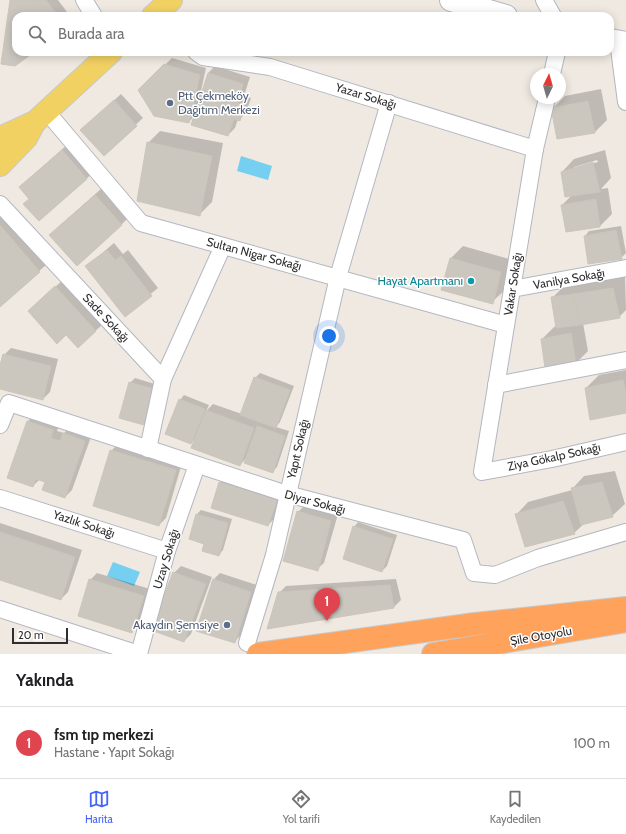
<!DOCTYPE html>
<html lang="tr">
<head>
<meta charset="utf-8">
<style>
  :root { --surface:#fff; --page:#f6f6f6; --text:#202124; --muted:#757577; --line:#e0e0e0; --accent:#4264fb }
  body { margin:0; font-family:Cabin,sans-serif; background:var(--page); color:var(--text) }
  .compass { position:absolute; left:530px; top:68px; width:36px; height:36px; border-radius:50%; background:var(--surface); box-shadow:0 2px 10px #0003; rotate:5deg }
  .scale { position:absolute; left:12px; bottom:10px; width:56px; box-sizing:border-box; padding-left:4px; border:2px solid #2e2e2e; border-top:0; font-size:11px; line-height:14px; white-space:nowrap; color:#2e2e2e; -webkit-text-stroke:3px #fff; paint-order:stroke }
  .you { position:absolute; left:329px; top:336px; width:14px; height:14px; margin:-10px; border:3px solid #fff; border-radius:50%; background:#1a73e8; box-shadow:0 0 0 6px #1a73e833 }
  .badge { display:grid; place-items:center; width:26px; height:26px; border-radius:50%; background:var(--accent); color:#fff; font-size:13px; font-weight:700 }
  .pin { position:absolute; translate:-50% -33px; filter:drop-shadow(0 1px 2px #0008) }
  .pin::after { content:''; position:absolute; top:21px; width:14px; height:12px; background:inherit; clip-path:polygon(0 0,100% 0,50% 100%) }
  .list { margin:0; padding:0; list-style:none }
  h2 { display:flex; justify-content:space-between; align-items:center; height:52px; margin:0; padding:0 16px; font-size:17px }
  h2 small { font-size:13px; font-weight:400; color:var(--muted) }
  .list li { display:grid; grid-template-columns:26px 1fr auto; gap:12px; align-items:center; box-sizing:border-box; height:72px; padding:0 16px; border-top:1px solid var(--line) }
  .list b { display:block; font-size:15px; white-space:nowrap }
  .list p { margin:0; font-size:13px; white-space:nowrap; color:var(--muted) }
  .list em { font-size:13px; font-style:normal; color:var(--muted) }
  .icon { flex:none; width:22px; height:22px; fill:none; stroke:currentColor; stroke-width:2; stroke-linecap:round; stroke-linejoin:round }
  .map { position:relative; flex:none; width:626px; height:654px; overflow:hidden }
  .search { position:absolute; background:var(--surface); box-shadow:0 2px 10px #0003; left:12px; right:12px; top:12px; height:44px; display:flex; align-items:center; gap:10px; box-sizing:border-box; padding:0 14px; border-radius:12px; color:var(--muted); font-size:15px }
  .sheet { height:124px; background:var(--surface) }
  nav { display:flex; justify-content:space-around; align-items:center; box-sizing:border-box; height:56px; border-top:1px solid var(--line); background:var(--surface); font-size:11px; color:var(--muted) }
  nav a { display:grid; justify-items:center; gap:2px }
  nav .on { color:var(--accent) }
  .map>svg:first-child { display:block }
</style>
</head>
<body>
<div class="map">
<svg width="626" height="654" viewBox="0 0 626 654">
  <rect width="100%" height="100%" fill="#efe9e1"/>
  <!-- water -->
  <g fill="#75cff0">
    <polygon points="241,156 272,166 268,180 237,171"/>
    <polygon points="113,562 140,572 134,586 107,576"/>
  </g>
  <!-- shadow -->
  <g fill="#0003" fill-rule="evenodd">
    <polygon points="11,0 58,0 70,16 16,16 16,52 32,52 15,65"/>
    <polygon points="172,58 206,68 201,91 203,92 208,73 215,66 250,77 244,96 251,98 246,113 239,120 238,119 235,128 228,135 195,115 189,122 139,90"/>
    <polygon points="601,89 607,120 595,132 553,108 565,96"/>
    <polygon points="121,94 143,118 104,154 89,123"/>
    <polygon points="160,131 223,143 212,202 199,215 148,143"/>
    <polygon points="69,143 94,172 39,220 30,198 20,187"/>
    <path d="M 605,150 L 611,178 L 601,189 L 608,188 L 612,214 L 600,226 L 567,231 L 562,205 L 572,195 L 562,172 L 574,159 ZM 597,160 L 598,162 L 574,169 L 574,167 Z"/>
    <polygon points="102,188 128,218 121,225 57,228"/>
    <polygon points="0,212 46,265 0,305"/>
    <polygon points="621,226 626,253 621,258 589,263 585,236 589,231"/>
    <polygon points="114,243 123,254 128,250 158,288 125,315 87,266"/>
    <polygon points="463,246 513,260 505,290 492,302 442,289 451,258"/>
    <polygon points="625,276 626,310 619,317 583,323 588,351 576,363 542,339 554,327 557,326 552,298 565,285"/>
    <polygon points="63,280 103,324 78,347 36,304"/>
    <polygon points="11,348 58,359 50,392 43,399 0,388 0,369 4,355"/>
    <polygon points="626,370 626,412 586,388 599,375"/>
    <polygon points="260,373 294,386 280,422 276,427 289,431 277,467 272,472 247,457 240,465 197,437 191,443 180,400 184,395 209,405 206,411 213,404 242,414 255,378"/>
    <polygon points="135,378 158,385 149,419 144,424 130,383"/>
    <polygon points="34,415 60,423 57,431 64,433 70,427 92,434 72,490 65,497 46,481 40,479 33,486 27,422"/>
    <polygon points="118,444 182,463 166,518 159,525 111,451"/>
    <polygon points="615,471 625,504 612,516 585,523 574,533 516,515 528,502 572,490 572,489 584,476"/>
    <polygon points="227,476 283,493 275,518 268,525 220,483"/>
    <polygon points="305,505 338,514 324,563 317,569 298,512"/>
    <polygon points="201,510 232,519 223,550 219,555 206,543 197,514"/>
    <polygon points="358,522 397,535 387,566 382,571 354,527"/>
    <polygon points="0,523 82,550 68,592 61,599 0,579"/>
    <polygon points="181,566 212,577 191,634 184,641 174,573"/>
    <polygon points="97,573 150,589 139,625 132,632 90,580"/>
    <polygon points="220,573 257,585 241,635 234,642 213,580"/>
    <polygon points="396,579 401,600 394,607 279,593 286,586"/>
  </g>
  <!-- building -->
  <g fill="#cbc7bf" stroke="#cbc5ba">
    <polygon points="10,0 46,0 58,16 16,16 16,52 34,52 15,66 1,64"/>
    <polygon points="164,64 200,75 189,123 154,116 138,90"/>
    <polygon points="208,73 243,84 238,103 245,105 240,121 234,119 228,136 191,125"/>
    <polygon points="114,100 137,126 104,156 80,130"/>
    <polygon points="588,101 595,133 557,139 551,108"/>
    <polygon points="147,142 212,156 200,216 137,201"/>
    <polygon points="62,150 87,179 39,221 23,204 29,199 19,187"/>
    <polygon points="593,162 600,192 565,197 561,172"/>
    <polygon points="95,195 122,225 77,266 49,235"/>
    <polygon points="596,199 600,227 566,232 561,205"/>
    <polygon points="0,225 40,272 0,307"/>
    <polygon points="616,230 622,259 588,264 584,236"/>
    <polygon points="107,250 115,260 121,256 152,296 125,317 85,266"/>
    <polygon points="450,258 501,272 493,304 441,290"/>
    <polygon points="55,286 96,331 78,348 66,335 57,344 28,311"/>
    <polygon points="613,288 620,318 580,325 573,294"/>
    <polygon points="573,294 580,325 556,328 551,297"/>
    <polygon points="571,333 576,364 545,368 541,339"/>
    <polygon points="3,354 51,366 43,400 0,389 0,365"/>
    <polygon points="254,377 290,390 276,428 240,415"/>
    <polygon points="623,380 626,392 626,413 590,420 585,388"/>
    <polygon points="129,382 154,389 144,425 119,418"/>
    <polygon points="179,399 205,409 191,444 165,434"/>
    <polygon points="206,410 254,428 240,466 191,448"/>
    <polygon points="27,421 53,430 51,438 60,441 63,433 85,441 65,498 42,490 45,482 36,479 33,487 7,478"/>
    <polygon points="257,426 285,436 273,473 244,463"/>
    <polygon points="110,450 176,470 159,526 93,506"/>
    <polygon points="219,482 277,500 268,526 211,508"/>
    <polygon points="602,482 613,517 581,525 571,488"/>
    <polygon points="563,501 575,534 525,547 515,514"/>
    <polygon points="297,511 331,521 318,571 283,561"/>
    <polygon points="196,514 228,523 219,556 202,551 204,544 189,539"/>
    <polygon points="353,526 393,539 382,572 343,559"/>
    <polygon points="0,532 75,557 61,600 0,580"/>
    <polygon points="173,572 206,584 184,642 151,630"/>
    <polygon points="89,579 144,596 132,633 78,616"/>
    <polygon points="213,579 251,592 235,643 196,631"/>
    <polygon points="390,585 394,608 267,629 278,592"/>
  </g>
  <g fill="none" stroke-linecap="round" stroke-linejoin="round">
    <!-- street casing -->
    <g stroke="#b4b7c1" stroke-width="18">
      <g id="street">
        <polyline points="84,0 94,16"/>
        <polyline points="544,0 553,16"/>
        <polyline points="618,41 626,102"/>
        <polyline points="196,52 203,57 270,67 535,149"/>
        <polyline points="552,74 557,52"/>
        <polyline points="547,98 535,149 482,472 552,459 626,442"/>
        <polyline points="47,112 141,223 506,325"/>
        <polyline points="0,204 163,379 148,449"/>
        <polyline points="512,289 626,268"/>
        <polyline points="163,379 223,246"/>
        <polyline points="496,385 626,360"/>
        <polyline points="0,425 9,403 287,494 463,540 474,573 495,575 538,558 626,532"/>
        <polyline points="0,498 167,551"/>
        <polyline points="0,609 139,654"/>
        <polyline points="247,643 274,555 338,277 389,103"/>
        <polyline points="139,654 167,551 197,465"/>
      </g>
    </g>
    <!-- secondary casing -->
    <g stroke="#b4b7c1" stroke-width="24">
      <g id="secondary">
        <polyline points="451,0 506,16"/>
        <polyline points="610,40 626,43"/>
      </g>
    </g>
    <!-- primary casing -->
    <g stroke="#c9c9c9" stroke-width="24">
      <g id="primary">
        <polyline points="153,16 171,0"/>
        <polyline points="0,138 35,122 111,52"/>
        <polyline points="0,165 26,138 34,123"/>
      </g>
    </g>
    <!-- highway casing -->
    <g stroke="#c9c9c9" stroke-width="24">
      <g id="highway">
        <polyline points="258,654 475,624 626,608"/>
        <polyline points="433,654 626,621"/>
      </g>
    </g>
    <!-- street -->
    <use href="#street" stroke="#fff" stroke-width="16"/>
    <!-- secondary -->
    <use href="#secondary" stroke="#fff" stroke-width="22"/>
    <!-- primary -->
    <use href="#primary" stroke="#f2d163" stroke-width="22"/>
    <!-- highway -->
    <use href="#highway" stroke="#ffa35c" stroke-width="22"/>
  </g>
  <!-- markers -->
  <g fill="#5c6f8a" stroke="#fff" stroke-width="1.5">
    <circle cx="170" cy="103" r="4"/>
    <circle cx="227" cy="625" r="4"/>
  </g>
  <circle fill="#0f9aa8" stroke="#fff" stroke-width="1.5" cx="471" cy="281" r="4"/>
  <g text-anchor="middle" stroke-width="3" stroke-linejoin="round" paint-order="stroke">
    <!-- service labels -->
    <g font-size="12" fill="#4e5e75" stroke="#fff" text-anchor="start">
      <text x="178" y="100">Ptt Çekmeköy<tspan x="178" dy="14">Dağıtım Merkezi</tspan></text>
      <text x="219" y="629" text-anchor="end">Akaydın Şemsiye</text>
    </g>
    <!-- street labels -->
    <g font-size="12" fill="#2e2e2e" stroke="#fff">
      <text transform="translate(366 96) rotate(17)" y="4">Yazar Sokağı</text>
      <text transform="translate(254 254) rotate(15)" y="4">Sultan Nigar Sokağı</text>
      <text transform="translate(569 279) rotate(-10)" y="4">Vanilya Sokağı</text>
      <text transform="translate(513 284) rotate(-81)" y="4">Vakar Sokağı</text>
      <text transform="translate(106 318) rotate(47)" y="4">Sade Sokağı</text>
      <text transform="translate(298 449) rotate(-77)" y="4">Yapıt Sokağı</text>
      <text transform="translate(554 457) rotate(-12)" y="4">Ziya Gökalp Sokağı</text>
      <text transform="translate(315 502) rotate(15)" y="4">Diyar Sokağı</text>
      <text transform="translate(84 524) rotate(18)" y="4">Yazlık Sokağı</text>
      <text transform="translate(166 559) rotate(-73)" y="4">Uzay Sokağı</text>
      <text transform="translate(541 636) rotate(-10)" y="4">Şile Otoyolu</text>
    </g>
    <!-- culture labels -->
    <g font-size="12" fill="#0d838f" stroke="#fff" text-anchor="end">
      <text x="463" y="285">Hayat Apartmanı</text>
    </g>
  </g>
</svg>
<svg class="compass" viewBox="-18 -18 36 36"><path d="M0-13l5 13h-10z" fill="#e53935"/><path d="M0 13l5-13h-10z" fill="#757577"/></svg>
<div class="scale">20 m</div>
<div class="you"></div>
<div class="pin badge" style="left:327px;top:621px;background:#e0444e">1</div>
<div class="search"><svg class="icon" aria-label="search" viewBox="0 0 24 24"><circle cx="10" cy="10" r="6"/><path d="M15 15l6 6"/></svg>Burada ara</div>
</div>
<section class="sheet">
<h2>Yakında<small></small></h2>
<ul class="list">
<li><span class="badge" style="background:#e0444e">1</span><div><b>fsm tıp merkezi</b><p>Hastane · Yapıt Sokağı</p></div><em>100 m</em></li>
</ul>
</section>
<nav>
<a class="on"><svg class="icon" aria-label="map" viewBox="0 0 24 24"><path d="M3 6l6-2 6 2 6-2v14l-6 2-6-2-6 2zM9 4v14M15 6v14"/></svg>Harita</a>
<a><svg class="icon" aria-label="directions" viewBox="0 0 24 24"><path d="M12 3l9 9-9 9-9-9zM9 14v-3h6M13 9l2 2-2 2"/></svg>Yol tarifi</a>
<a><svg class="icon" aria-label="saved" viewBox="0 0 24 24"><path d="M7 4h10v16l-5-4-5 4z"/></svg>Kaydedilen</a>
</nav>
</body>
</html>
